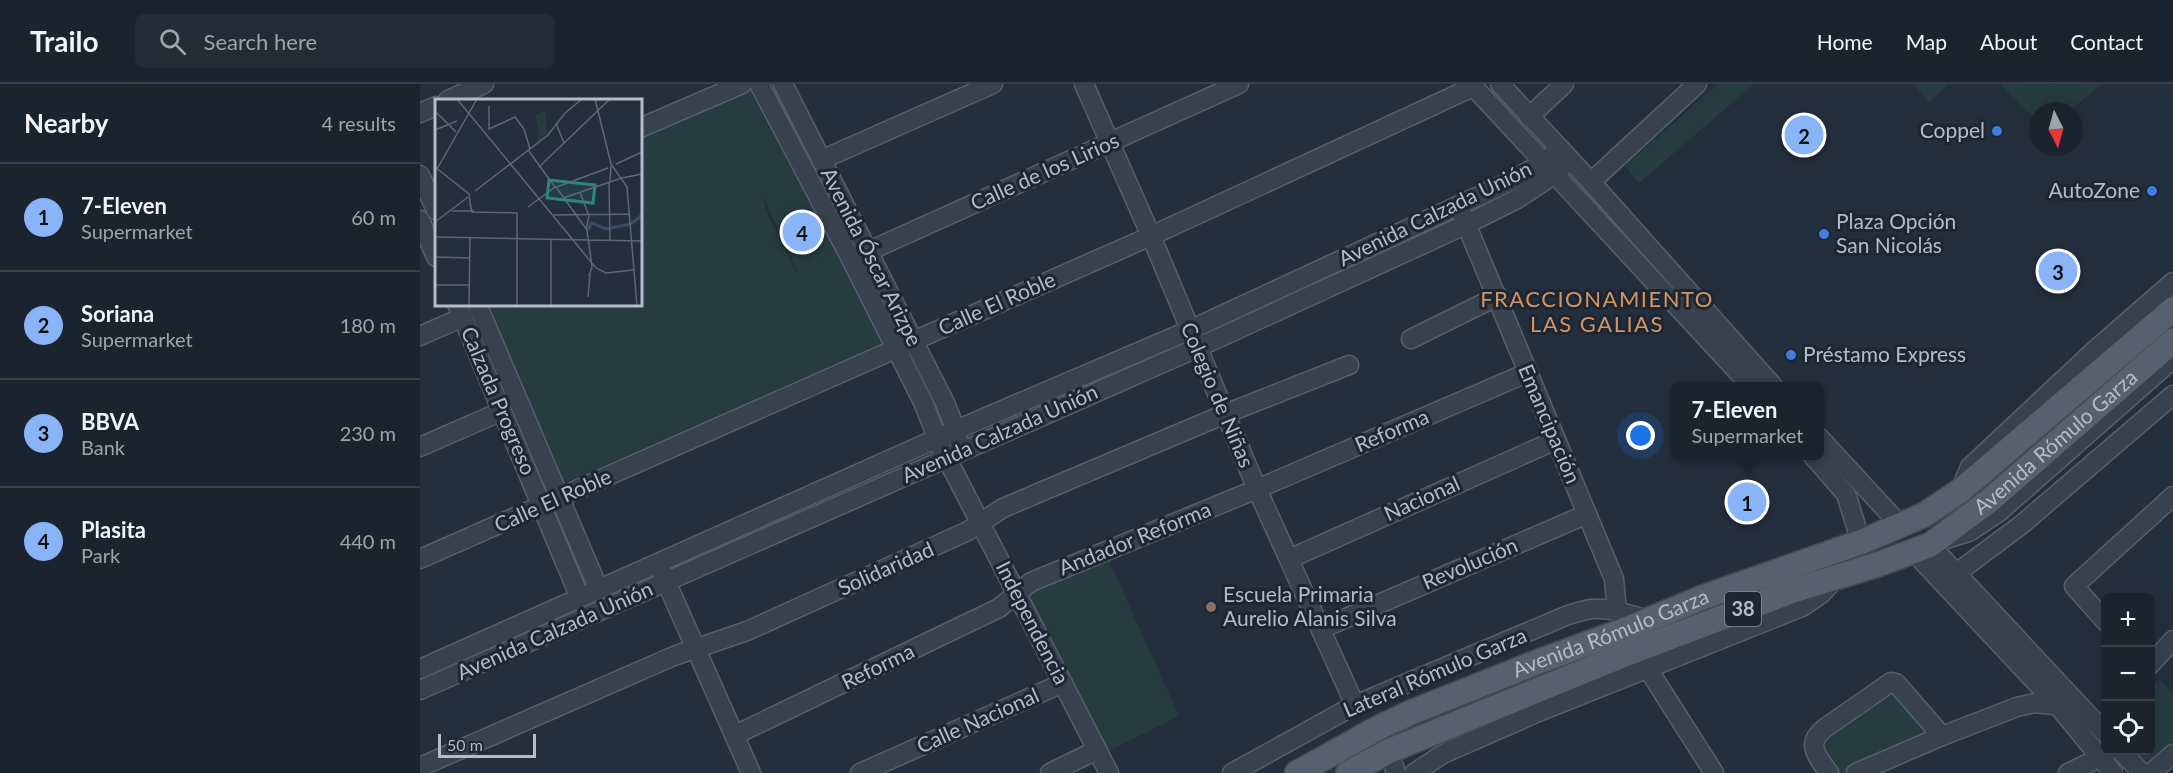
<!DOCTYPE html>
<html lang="en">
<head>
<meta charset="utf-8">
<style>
  :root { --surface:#1b232e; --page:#242b36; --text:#f1f3f6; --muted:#a0a4aa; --line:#39404a; --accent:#8ab4f8 }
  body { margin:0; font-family:Lato,sans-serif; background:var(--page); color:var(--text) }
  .controls { position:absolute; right:18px; bottom:18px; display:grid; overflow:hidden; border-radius:9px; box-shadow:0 6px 24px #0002 }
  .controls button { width:54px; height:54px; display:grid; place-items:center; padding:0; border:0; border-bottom:2px solid var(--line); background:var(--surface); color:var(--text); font:30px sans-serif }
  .compass { position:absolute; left:1609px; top:18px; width:54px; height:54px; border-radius:50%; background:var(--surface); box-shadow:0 6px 24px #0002; rotate:174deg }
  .scale { position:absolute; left:18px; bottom:15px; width:98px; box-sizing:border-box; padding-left:6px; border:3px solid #b4bcc9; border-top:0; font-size:16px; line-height:21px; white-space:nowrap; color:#b4bcc9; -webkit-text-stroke:4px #1d2633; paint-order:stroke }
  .you { position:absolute; left:1221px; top:352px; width:21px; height:21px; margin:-15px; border:4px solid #fff; border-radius:50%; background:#1a73e8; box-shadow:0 0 0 9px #1a73e833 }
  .badge { display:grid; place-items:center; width:39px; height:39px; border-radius:50%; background:var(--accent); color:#111; font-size:20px; font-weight:700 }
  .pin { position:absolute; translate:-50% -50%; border:3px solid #fff; box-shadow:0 2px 6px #0006 }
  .popup { position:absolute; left:1251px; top:298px; width:153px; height:78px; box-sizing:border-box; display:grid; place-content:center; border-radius:9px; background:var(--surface); filter:drop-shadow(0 2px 4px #0005); font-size:20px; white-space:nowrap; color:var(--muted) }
  .popup b { font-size:22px; color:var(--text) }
  .popup::after { content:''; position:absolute; left:50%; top:100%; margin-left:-12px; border:12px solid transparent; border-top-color:var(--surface) }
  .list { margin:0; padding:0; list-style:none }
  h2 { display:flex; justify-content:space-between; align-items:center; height:78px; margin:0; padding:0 24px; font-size:26px }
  h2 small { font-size:20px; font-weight:400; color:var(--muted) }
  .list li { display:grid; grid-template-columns:39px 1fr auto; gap:18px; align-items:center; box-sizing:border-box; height:108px; padding:0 24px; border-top:2px solid var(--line) }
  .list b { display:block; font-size:22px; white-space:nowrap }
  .list p { margin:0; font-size:20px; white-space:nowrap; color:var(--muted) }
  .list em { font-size:20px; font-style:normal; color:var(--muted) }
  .icon { flex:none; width:33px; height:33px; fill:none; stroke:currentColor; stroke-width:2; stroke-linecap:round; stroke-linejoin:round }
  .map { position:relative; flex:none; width:1753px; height:689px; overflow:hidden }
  header { display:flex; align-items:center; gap:36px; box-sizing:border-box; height:84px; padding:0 30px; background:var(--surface); border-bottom:2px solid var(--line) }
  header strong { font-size:28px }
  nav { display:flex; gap:33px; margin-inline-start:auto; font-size:21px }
  .search { width:420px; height:54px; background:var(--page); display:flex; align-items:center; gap:15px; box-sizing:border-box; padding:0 21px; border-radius:9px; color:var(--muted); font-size:22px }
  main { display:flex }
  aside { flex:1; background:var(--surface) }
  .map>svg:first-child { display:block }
</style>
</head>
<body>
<header>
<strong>Trailo</strong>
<div class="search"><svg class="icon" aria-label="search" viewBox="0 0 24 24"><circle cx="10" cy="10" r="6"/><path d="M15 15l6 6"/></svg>Search here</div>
<nav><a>Home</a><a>Map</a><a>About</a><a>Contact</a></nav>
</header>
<main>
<aside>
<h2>Nearby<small>4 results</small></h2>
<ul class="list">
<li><span class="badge">1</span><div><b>7-Eleven</b><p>Supermarket</p></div><em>60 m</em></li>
<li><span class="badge">2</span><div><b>Soriana</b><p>Supermarket</p></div><em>180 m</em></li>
<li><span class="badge">3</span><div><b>BBVA</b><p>Bank</p></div><em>230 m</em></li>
<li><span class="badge">4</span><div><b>Plasita</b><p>Park</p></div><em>440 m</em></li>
</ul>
</aside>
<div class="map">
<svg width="1753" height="689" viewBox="0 0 1753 689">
  <rect width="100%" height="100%" fill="#242f3e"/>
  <!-- green -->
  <g fill="#263c3f" fill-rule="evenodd">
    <polygon points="1298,0 1334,0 1219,99 1205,82"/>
    <polygon points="1493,0 1528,0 1509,18"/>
    <polygon points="1580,0 1681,0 1650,27 1618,27 1618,39"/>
    <path d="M 330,7 C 374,92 422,174 463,259 L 142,400 L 63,221 L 220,220 L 221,55 ZM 343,112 L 377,187 L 376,188 L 347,129 Z"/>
    <polygon points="687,472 759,632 684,669 602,508"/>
    <polygon points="1739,595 1753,610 1753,664 1728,688 1707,667 1730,666 1731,603"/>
    <polygon points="1472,609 1513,655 1424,689 1417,689 1396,659"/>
  </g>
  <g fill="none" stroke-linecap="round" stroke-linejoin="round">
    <!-- minor casing -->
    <g stroke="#565f6c" stroke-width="21">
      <g id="minor">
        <polyline points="339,0 431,175 503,318 525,374 534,388 689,689"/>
        <polyline points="363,0 525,319 536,346 538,356"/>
        <polyline points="664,0 731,152 837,405 935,621"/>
        <polyline points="1051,0 1331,302"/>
        <polyline points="1080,0 1171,98 1353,302"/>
        <polyline points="28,16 64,0"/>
        <polyline points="0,29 16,22"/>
        <polyline points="1109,33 1144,0"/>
        <polyline points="220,44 322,0"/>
        <polyline points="401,76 573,0"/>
        <polyline points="0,91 16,126"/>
        <polyline points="1171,98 1277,0"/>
        <polyline points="1042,130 1194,495 1197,528"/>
        <polyline points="0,136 16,173"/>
        <polyline points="438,172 819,0"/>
        <polyline points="37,220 160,514"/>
        <polyline points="57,220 179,506"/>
        <polyline points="0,252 43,233"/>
        <polyline points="991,255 1078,212"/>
        <polyline points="1399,353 1479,440"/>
        <polyline points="0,363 82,327"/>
        <polyline points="1393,372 1426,410 1441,458"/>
        <polyline points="1542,402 1550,383 1675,266 1753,198"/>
        <polyline points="1523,456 1549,448 1579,428 1753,275"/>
        <polyline points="1510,461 1686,650"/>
        <polyline points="1493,467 1638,622 1693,689"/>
        <polyline points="0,475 731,152 1053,3"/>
        <polyline points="869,475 1136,356"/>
        <polyline points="241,486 331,689"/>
        <polyline points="1538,488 1601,441 1753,311"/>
        <polyline points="1686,538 1654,502 1753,412"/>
        <polyline points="901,545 1167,430"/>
        <polyline points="1730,581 1753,556"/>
        <polyline points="0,585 536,346 770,246 1091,97 1124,78 1139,65"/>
        <polyline points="1228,585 1294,689"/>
        <polyline points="0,606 777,264 1047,140 1097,115 1135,90 1149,76"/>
        <polyline points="315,651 579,524 611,498 837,405 1107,289"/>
        <polyline points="1700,666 1722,689"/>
        <polyline points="969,667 976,689"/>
        <polyline points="0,683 254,572 327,547 548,447 583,424 805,330 929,281"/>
        <polyline points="440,689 643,599"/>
        <polyline points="630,689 677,666"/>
        <path d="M 812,689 L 935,621 L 1148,531 C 1155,529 1164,526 1171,525 C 1190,523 1210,531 1228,536"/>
        <polyline points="994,689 1023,670 1116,629 1382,523 1401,510 1417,493"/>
        <path d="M 1409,689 C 1398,673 1384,660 1405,644 L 1471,598 L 1476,599 L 1522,652"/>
        <polyline points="1436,689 1522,652 1597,623 1615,619 1642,622"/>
        <polyline points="1648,689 1679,674 1687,668"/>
        <polyline points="1731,689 1753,670"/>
      </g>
    </g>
    <!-- major casing -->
    <g stroke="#414a57" stroke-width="27">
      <g id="major">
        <path id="s1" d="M 877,689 L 960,643 L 992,628 L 1120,577 L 1199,548 L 1284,513 L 1441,458 L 1504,431 L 1540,407 L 1753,225"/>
        <path id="s2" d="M 928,689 L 969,667 L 1206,570 L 1372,507 L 1456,481 L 1510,461 L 1569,417 L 1753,257"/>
      </g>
    </g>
    <!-- minor -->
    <use href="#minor" stroke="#38414e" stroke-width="18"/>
    <!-- major -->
    <use href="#major" stroke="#56606e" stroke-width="24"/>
  </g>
  <!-- markers -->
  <g fill="#3f7fe0" stroke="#1d2633" stroke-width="2">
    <circle cx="1577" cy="47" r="6"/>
    <circle cx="1732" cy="107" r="6"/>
    <circle cx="1404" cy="150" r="6"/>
    <circle cx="1371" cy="271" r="6"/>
  </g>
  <circle fill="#8d6e63" stroke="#1d2633" stroke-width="2" cx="791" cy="523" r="6"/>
  <g text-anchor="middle" stroke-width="6" stroke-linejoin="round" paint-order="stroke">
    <!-- shield labels -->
    <rect fill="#1d2633" stroke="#878f9c" stroke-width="1.5" x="1305" y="508" width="36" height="34" rx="4.5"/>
    <g font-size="20" font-weight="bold" fill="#b4bcc9">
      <text x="1323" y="532">38</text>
    </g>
    <!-- poi labels -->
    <g font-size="21" fill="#b4bcc9" stroke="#1d2633" text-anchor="start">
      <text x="1565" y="54" text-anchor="end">Coppel</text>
      <text x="1720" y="114" text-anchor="end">AutoZone</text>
      <text x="1416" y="145">Plaza Opción<tspan x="1416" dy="24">San Nicolás</tspan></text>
      <text x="1383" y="278">Préstamo Express</text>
      <text x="803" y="518">Escuela Primaria<tspan x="803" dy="24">Aurelio Alanis Silva</tspan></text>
    </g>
    <!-- street labels -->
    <g font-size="21" fill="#b4bcc9" stroke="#1d2633">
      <text transform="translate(625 88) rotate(-24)" y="7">Calle de los Lirios</text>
      <text transform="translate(1015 130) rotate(-26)" y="7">Avenida Calzada Unión</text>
      <text transform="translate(451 173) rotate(63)" y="7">Avenida Óscar Arizpe</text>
      <text transform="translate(577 220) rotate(-24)" y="7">Calle El Roble</text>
      <text transform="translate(797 311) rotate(67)" y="7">Colegio de Niñas</text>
      <text transform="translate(78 317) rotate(67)" y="7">Calzada Progreso</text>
      <text transform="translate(1129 340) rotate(67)" y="7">Emancipación</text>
      <text transform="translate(972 347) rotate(-23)" y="7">Reforma</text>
      <text transform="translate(580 350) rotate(-24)" y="7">Avenida Calzada Unión</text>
      <text dy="7" stroke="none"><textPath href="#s2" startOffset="788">Avenida Rómulo Garza</textPath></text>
      <text transform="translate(1002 415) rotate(-24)" y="7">Nacional</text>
      <text transform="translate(133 417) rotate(-24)" y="7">Calle El Roble</text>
      <text transform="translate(715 455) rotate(-22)" y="7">Andador Reforma</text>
      <text transform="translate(1050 480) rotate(-23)" y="7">Revolución</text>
      <text transform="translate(466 485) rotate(-24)" y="7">Solidaridad</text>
      <text transform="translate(612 539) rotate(63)" y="7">Independencia</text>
      <text transform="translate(135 547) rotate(-24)" y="7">Avenida Calzada Unión</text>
      <text dy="7" stroke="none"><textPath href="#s1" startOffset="344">Avenida Rómulo Garza</textPath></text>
      <text transform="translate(458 583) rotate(-26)" y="7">Reforma</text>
      <text transform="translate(1015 589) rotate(-23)" y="7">Lateral Rómulo Garza</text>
      <text transform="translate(558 637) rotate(-24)" y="7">Calle Nacional</text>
    </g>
    <!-- neighbourhood labels -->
    <g font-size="22" letter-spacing="1.5" fill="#d59563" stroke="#1d2633">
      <text x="1177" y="223">FRACCIONAMIENTO<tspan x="1177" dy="25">LAS GALIAS</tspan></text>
    </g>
  </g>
  <!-- overview -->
  <g transform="translate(15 15)">
    <rect width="207" height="207" fill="#242f3e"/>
    <path d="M 110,11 L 112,34 L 101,43 L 104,34 L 100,16 Z" fill="#263c3f"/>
    <path fill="none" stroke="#394c67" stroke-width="3" d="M 153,131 L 157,124 L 171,130 L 196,125 L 207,116"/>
    <path fill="none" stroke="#5e6776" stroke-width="1.5" d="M 22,0 L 161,169 L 171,174 L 198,171M 160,0 L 176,65 L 192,88 L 202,207M 54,7 L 54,30 L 80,18 L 89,30 L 95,50M 0,12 L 21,33M 121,24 L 129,44M 0,31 L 22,22M 93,51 L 120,88M 181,65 L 207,53M 176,67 L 175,83 L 187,79M 0,68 L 34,95 L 36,110M 104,68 L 175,0M 2,70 L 42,0M 187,79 L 207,75M 174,83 L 175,142M 121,88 L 152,131 L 157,168 L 154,177M 40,92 L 113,36 L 130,14 L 147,0M 145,93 L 154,117 L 151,131M 128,99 L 175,83M 35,105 L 37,113 L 82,114 L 82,207M 93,108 L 119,89 L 173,69M 17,112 L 39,112M 119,116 L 194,115M 0,123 L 33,98M 0,138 L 207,142M 116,140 L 116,207M 0,158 L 35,159M 0,186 L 34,186M 153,198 L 155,175M 34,207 L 35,138"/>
    <path fill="#308480" fill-opacity="0.15" stroke="#308480" stroke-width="3" d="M 114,81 L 160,86 L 158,104 L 112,99 Z"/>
    <rect width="207" height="207" fill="none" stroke="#b4bcc9" stroke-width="3"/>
  </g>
</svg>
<div class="controls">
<button>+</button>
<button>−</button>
<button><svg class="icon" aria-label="locate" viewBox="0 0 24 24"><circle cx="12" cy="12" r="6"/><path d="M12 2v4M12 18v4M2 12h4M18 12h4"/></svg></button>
</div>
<svg class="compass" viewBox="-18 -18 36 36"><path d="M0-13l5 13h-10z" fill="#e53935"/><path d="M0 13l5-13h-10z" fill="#a0a4aa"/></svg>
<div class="scale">50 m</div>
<div class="you"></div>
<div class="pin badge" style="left:1327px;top:418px">1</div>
<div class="popup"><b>7-Eleven</b>Supermarket</div>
<div class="pin badge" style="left:1384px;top:51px">2</div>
<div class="pin badge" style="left:1638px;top:187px">3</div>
<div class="pin badge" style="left:382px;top:148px">4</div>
</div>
</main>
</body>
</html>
